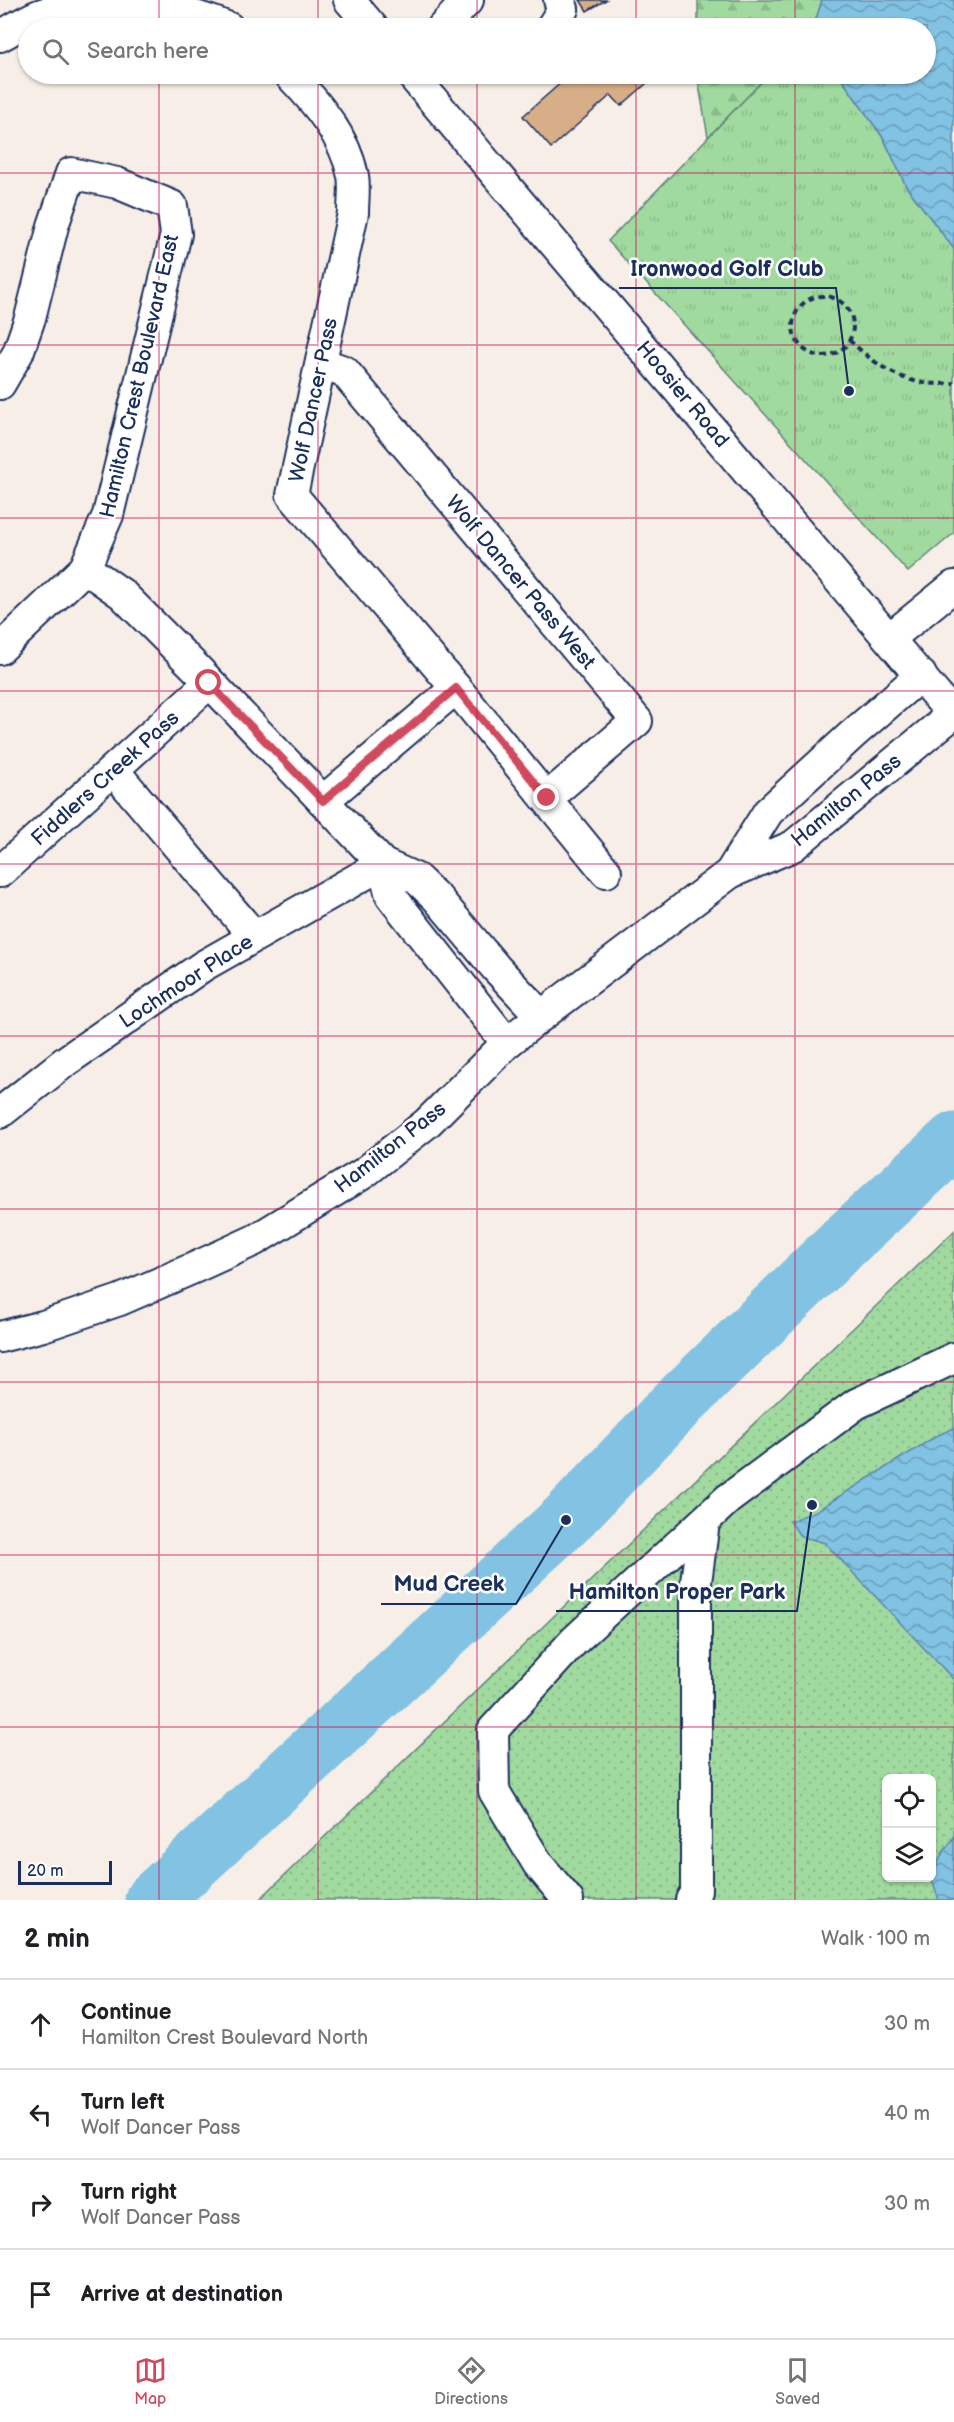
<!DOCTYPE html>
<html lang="en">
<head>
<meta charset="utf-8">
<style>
  :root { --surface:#fff; --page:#f6f6f6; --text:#202124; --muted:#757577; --line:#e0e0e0; --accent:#d1495b }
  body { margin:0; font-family:"Balsamiq Sans",sans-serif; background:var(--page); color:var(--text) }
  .controls { position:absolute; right:18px; bottom:18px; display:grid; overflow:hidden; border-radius:9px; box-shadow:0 2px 4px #0004 }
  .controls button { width:54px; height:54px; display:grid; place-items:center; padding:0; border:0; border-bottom:2px solid var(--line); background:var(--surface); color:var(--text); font:30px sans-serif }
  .scale { position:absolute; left:18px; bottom:15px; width:94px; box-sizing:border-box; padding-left:6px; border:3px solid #1b2f5e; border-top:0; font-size:16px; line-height:21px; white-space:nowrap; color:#1b2f5e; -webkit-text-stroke:4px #fff; paint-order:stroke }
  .stop { position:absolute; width:18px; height:18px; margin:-14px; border:4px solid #d1495b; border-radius:50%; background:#fff }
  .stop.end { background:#d1495b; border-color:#fff; box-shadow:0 2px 6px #0008 }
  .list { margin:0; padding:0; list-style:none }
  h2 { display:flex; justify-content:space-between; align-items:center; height:78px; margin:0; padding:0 24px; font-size:26px }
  h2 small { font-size:20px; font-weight:400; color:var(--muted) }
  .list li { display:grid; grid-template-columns:39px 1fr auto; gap:18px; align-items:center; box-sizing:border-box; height:90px; padding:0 24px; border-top:2px solid var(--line) }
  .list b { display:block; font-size:22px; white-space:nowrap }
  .list p { margin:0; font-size:20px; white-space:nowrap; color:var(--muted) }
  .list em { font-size:20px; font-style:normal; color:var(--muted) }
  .icon { flex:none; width:33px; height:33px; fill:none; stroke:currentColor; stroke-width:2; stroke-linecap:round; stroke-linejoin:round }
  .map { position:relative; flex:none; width:954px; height:1900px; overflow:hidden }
  .search { position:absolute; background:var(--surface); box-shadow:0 2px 4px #0004; left:18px; right:18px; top:18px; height:66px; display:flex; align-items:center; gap:15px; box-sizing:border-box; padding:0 21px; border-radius:33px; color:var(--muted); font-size:22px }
  .sheet { height:438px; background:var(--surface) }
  nav { display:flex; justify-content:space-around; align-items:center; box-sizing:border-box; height:84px; border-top:2px solid var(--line); background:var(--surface); font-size:16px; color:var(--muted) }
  nav a { display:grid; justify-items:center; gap:3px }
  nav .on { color:var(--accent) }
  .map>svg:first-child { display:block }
</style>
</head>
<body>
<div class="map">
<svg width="954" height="1900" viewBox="0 0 954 1900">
  <defs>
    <pattern id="grass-tufts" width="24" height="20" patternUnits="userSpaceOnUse" patternTransform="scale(1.5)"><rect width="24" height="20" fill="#a1da9e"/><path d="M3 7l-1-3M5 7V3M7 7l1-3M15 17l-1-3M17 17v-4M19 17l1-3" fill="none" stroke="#8abb8a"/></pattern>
    <pattern id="forest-firs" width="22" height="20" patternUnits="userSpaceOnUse" patternTransform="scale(1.5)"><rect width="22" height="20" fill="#a1da9e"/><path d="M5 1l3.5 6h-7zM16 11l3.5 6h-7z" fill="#8abb8a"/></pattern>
    <pattern id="park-dots" width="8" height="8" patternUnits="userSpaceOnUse" patternTransform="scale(1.5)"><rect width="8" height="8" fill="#a1da9e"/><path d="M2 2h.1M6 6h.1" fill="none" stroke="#8abb8a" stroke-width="1.8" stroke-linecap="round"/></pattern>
    <pattern id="water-waves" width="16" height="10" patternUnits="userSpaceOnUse" patternTransform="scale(1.5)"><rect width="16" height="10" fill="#82c2e2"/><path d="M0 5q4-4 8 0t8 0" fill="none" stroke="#6a9eba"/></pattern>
  </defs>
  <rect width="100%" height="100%" fill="#f7efe7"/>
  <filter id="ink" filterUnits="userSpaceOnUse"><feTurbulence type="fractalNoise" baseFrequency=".0167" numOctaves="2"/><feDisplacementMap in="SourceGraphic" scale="12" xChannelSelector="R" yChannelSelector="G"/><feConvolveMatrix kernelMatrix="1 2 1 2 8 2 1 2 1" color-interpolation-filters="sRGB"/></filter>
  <g filter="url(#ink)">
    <!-- grass -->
    <polygon fill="url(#grass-tufts)" stroke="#5e847e" stroke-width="1.5" points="769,74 838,74 884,139 906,186 954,249 954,533 908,572 608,241"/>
    <!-- forest -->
    <g fill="url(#forest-firs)" stroke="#5e847e" stroke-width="1.5">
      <polygon points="698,0 822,0 815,23 811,28 698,28"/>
      <polygon points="697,74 769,74 708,137"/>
    </g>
    <!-- park -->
    <path fill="url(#park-dots)" stroke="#5e847e" stroke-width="1.5" fill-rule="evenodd" d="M 954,1231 L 954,1900 L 259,1900 ZM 886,1778 L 932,1778 L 932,1878 L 886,1878 Z"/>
    <!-- water -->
    <g fill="url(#water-waves)" stroke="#5987ad" stroke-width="1.5">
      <polygon points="822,0 954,0 954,249 906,186 884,139 838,74 926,74 926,28 811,28 815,23"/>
      <polygon points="954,1428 954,1680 825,1543 800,1536 790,1521 816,1511 938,1435"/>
      <polygon points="954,1837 954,1900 939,1900 931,1878 942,1854"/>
    </g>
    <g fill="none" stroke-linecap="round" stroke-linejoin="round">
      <!-- river -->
      <polyline stroke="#82c2e2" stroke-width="57" points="153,1900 566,1520 674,1407 841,1245 954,1141"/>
    </g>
    <!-- building -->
    <g fill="#d7ae88" stroke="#1b2f5e" stroke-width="1.5">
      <polygon points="580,0 606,0 587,11"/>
      <polygon points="571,74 638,74 646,84 621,106 611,95 551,148 523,116"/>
    </g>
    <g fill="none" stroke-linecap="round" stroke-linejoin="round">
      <!-- minor casing -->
      <g stroke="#1b2f5e" stroke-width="34">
        <g id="minor">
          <polyline points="349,0 373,28"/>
          <polyline points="442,28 468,0"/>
          <polyline points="551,28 563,9 559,0"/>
          <path d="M 0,36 C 14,29 30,17 45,13 C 116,0 163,1 229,28"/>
          <path d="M 289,74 C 316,102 345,136 353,176 C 355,187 353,201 353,213 L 292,495 L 456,688 L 606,872"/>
          <polyline points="411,74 954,716"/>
          <polyline points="321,363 344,371 637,721 547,798"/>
          <polyline points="0,384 18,353 30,318 53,226 71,173 117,183 172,206 176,234 108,515 85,568 0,649"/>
          <polyline points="85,568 122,594 199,671 383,864 417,879 437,898 496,968 541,1016"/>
          <polyline points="890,638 954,586"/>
          <polyline points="114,771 254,936"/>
          <polyline points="323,801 456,688"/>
          <polyline points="383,864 391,896 507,1043"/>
          <polyline points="0,872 209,683"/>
          <polyline points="730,873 768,812 853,734 921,675"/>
          <polyline points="0,1113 66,1061 203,966 383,864"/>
          <polyline points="0,1337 43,1326 120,1300 196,1267 255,1240 364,1173 427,1123 507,1043 541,1016 730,873 793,846 954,713"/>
          <polyline points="568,1900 538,1864 494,1791 493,1730 574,1641 728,1499 856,1404 954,1358"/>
          <polyline points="691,1900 696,1891 696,1582 704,1522"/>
        </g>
      </g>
      <!-- path -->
      <g stroke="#1b2f5e" stroke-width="4" stroke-dasharray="6 4.5" stroke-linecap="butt">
        <circle cx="823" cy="326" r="30"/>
        <path d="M 849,340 C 882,370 907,388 954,383"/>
      </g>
      <!-- minor -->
      <use href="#minor" stroke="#fff" stroke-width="30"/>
    </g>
  </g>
  <g fill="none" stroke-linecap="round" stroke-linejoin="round" filter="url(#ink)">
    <!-- route -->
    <polyline stroke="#d1495b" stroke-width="8" points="209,683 323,801 456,688 547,798"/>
  </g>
  <!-- grid -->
  <path fill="none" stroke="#c2185b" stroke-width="1.5" stroke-opacity="0.55" d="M 159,0 L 159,28M 318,0 L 318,28M 477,0 L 477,28M 636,0 L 636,28M 795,0 L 795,28M 159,74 L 159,1900M 318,74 L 318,1900M 477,74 L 477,1900M 636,74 L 636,1900M 795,74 L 795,1900M 0,173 L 954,173M 0,345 L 954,345M 0,518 L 954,518M 0,691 L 954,691M 0,864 L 954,864M 0,1036 L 954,1036M 0,1209 L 954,1209M 0,1382 L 954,1382M 0,1555 L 954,1555M 0,1727 L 954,1727"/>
  <g text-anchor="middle" stroke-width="5" stroke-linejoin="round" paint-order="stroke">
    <!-- street labels -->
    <g font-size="21" fill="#1b2f5e" stroke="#fff">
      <text transform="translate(139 376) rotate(-77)" y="7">Hamilton Crest Boulevard East</text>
      <text transform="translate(683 394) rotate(50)" y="7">Hoosier Road</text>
      <text transform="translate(313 400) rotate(-78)" y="7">Wolf Dancer Pass</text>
      <text transform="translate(521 582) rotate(50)" y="7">Wolf Dancer Pass West</text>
      <text transform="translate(105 778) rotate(-42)" y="7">Fiddlers Creek Pass</text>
      <text transform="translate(846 800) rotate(-39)" y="7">Hamilton Pass</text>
      <text transform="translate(186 981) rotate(-33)" y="7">Lochmoor Place</text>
      <text transform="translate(390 1147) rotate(-38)" y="7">Hamilton Pass</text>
    </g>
  </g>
  <!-- callouts -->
  <path fill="none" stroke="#1b2f5e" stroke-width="2" d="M849 391L836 288H619M566 1520L516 1604H381M812 1505L797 1611H556"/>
  <g fill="#1b2f5e" stroke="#fff" stroke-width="2">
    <circle cx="849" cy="391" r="6"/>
    <circle cx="566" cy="1520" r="6"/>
    <circle cx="812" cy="1505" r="6"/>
  </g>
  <g font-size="22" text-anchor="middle" font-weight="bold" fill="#1b2f5e" stroke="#fff" stroke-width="5" stroke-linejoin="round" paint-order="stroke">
    <text x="727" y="276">Ironwood Golf Club</text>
    <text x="449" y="1591">Mud Creek</text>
    <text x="677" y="1599">Hamilton Proper Park</text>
  </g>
</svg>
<div class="controls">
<button><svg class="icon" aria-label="locate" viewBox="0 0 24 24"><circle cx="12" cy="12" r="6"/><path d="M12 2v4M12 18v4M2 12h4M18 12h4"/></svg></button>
<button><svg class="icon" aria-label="layers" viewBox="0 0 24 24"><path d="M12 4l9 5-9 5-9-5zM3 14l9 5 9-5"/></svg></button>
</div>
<div class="scale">20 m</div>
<div class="stop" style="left:209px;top:683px"></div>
<div class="stop end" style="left:547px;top:798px"></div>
<div class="search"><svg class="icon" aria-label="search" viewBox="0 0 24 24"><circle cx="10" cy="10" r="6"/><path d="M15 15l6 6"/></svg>Search here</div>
</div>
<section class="sheet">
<h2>2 min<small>Walk · 100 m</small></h2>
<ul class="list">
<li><svg class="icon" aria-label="ahead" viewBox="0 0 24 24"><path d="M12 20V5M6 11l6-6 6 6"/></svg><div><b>Continue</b><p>Hamilton Crest Boulevard North</p></div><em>30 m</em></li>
<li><svg class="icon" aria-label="left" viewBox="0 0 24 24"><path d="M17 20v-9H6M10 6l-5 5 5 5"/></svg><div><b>Turn left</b><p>Wolf Dancer Pass</p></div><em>40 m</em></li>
<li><svg class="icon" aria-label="right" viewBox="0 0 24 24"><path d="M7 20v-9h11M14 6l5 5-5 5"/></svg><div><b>Turn right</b><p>Wolf Dancer Pass</p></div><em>30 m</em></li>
<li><svg class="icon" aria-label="arrive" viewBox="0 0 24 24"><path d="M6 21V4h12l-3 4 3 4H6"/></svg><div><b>Arrive at destination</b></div></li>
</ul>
</section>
<nav>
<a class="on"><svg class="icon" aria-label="map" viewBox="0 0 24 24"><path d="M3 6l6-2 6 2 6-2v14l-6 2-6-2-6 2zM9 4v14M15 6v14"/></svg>Map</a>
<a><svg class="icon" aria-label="directions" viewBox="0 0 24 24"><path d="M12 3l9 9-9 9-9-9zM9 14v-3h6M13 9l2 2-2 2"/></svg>Directions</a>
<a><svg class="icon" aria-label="saved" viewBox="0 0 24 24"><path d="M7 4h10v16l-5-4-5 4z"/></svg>Saved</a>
</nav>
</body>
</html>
